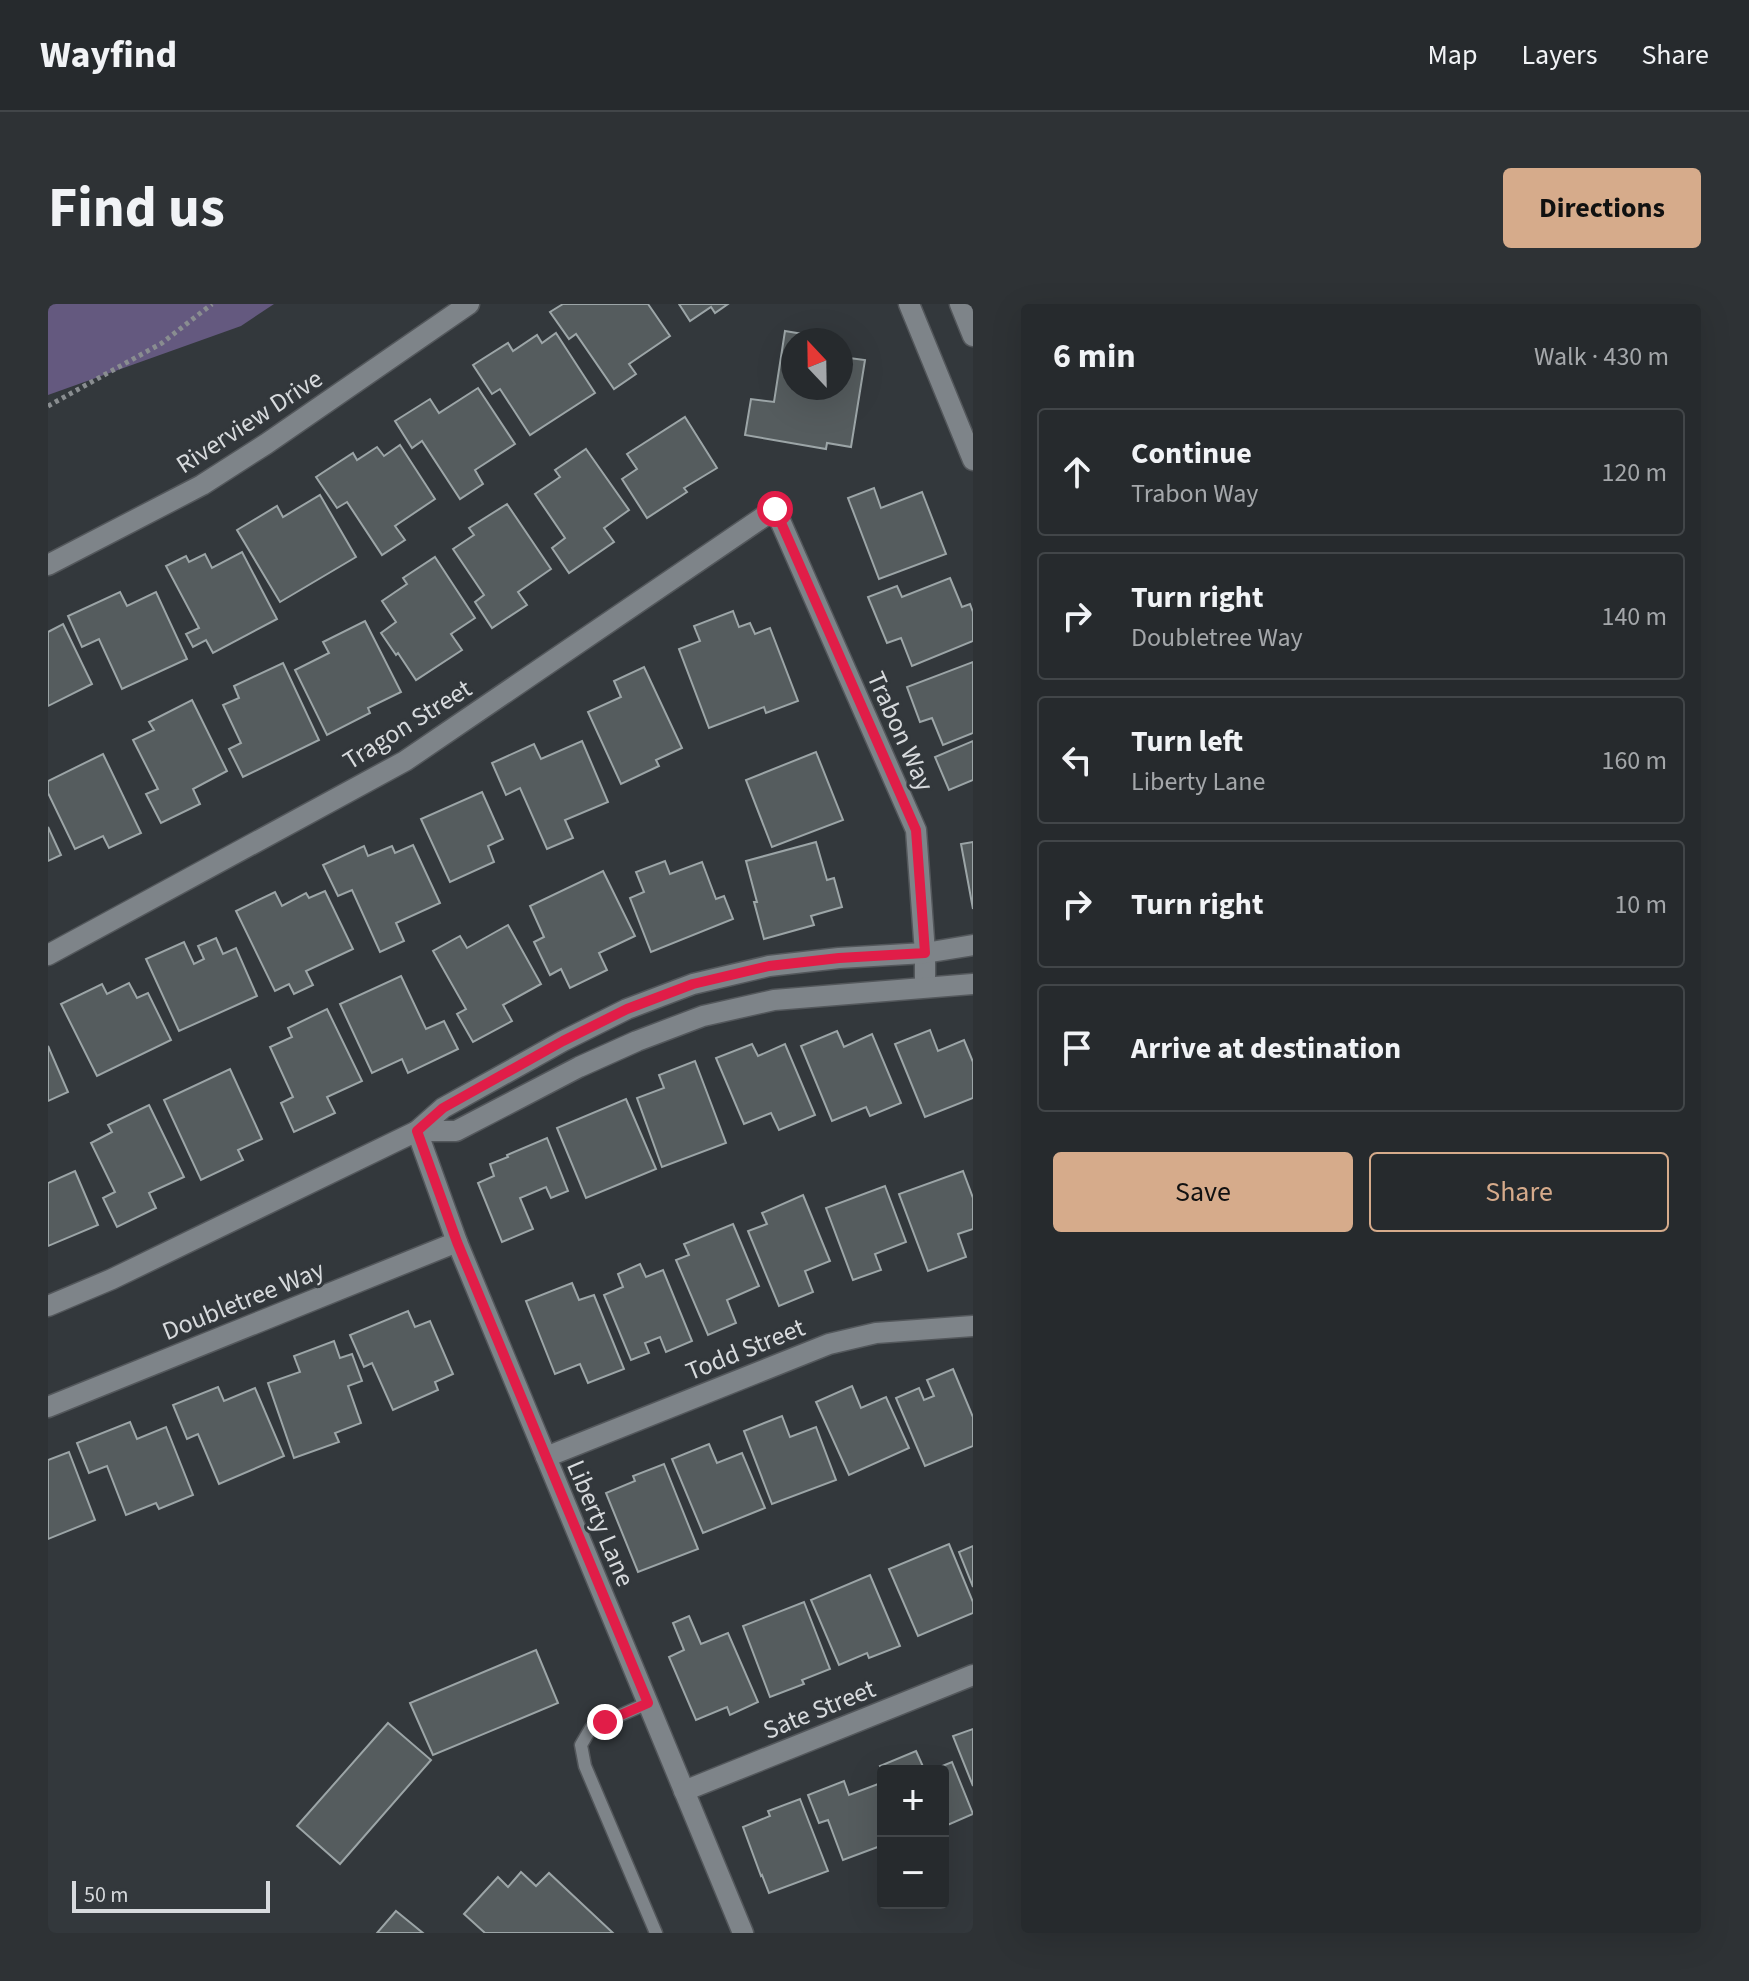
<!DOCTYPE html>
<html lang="en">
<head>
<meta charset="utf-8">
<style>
  :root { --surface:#262a2d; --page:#2e3235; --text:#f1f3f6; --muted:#a4a7aa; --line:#424649; --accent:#d6ab8b }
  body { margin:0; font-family:"Source Sans 3",sans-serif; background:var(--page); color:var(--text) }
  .controls { position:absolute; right:24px; bottom:24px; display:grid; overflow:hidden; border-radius:8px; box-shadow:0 8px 32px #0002 }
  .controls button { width:72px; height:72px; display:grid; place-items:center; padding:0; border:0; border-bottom:2px solid var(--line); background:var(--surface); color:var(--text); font:40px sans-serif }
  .compass { position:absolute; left:733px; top:24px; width:72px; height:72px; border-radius:50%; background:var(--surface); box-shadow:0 8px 32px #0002; rotate:338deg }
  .scale { position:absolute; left:24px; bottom:20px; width:198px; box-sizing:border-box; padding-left:8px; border:4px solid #d7dadd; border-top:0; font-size:22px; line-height:28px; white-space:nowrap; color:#d7dadd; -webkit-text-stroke:6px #33383c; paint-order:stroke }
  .stop { position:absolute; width:24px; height:24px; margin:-18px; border:6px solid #e11d48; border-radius:50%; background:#fff }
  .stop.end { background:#e11d48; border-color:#fff; box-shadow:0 2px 8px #0008 }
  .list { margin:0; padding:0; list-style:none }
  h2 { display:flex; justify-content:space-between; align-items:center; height:104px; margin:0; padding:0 32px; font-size:34px }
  h2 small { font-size:26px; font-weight:400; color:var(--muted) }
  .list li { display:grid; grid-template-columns:52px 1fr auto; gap:24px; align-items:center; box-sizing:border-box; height:128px; margin:0 16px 16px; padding:0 16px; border:2px solid var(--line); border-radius:8px }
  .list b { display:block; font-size:30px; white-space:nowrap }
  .list p { margin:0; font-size:26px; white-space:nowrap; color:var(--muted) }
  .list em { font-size:26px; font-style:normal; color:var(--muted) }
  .actions { display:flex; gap:16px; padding:24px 32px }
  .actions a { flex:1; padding:18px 0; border:2px solid var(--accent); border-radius:8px; text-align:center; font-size:28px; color:var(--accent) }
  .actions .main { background:var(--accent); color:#111 }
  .icon { flex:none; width:44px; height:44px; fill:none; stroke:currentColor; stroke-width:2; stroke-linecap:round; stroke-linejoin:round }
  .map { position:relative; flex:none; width:925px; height:1629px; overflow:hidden; border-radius:8px }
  header { display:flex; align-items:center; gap:48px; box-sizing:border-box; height:112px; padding:0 40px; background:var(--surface); border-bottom:2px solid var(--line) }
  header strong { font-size:38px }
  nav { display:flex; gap:44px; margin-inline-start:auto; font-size:28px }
  .intro { display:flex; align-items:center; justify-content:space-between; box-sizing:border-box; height:192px; padding:0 48px }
  h1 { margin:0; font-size:56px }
  .button { padding:20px 36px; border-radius:8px; background:var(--accent); color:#111; font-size:28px; font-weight:700 }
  main { display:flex; gap:48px; padding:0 48px }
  aside { flex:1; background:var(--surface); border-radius:8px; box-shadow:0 8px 32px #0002 }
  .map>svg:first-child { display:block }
</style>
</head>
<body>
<header>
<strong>Wayfind</strong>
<nav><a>Map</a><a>Layers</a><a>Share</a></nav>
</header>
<div class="intro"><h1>Find us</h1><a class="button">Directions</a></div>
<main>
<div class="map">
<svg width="925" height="1629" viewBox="0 0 925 1629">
  <rect width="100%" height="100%" fill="#33383c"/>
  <!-- green -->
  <polygon fill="#64597f" points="0,0 226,0 193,22 0,91"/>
  <!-- building -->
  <g fill="#555c5e" stroke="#9ca5a7" stroke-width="2">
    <polygon points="515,0 600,0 622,32 581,60 588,70 566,85 528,30 521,35 502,8"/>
    <polygon points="631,0 680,0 667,9 663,3 642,17"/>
    <polygon points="737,27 785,35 745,36 745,84 793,84 793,53 817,56 803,143 779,139 778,145 697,131 703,95 726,98"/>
    <polygon points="508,29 547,89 482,131 452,85 444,90 425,61 460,39 465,47 489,31 494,39"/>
    <polygon points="430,84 467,140 427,166 435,180 412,195 374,137 364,144 347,117 382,95 391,109"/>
    <polygon points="637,113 669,164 636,184 639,188 599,214 574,175 589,165 579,150"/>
    <polygon points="352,141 387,195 347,222 357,236 334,251 299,198 289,204 268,173 305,149 309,156 329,143 336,152"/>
    <polygon points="538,145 581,206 556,224 566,238 521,269 504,244 517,234 487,190 512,173 507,166"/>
    <polygon points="826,184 833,204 874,188 898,250 831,275 800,194"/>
    <polygon points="272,191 308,253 232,298 189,226 229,202 235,213"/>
    <polygon points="459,200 503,265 470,288 479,301 444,324 427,298 436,291 405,245 426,231 421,224"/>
    <polygon points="194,248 229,315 165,349 158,336 145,343 138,330 151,324 118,262 138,252 141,258 157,250 164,264"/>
    <polygon points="387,253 427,314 403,330 414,346 368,376 350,349 348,351 333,329 348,318 334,297 359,280 355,274"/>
    <polygon points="902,274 914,303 922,300 925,308 925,337 864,362 853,334 839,339 820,293 849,282 854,293"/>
    <polygon points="72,288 79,302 108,288 139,355 74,385 51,335 34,343 20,312"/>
    <polygon points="685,307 691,323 702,319 707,330 722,324 750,397 718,409 716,403 661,424 631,345 652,337 646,322"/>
    <polygon points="317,317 353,388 320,404 322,409 279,431 247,366 281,349 275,338"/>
    <polygon points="15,320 44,380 0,402 0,328"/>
    <polygon points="925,358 925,429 895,441 884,414 872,418 859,383"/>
    <polygon points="235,359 271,436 195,473 181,445 193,439 175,401 191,394 186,382"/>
    <polygon points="596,363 634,444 608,456 611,462 573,480 540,408 573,393 566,377"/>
    <polygon points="144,396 179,467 145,485 152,500 113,519 98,490 110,485 85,436 106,426 101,418"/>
    <polygon points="534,437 560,498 517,516 525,534 499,545 472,484 458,491 444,459 486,440 493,455"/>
    <polygon points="925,437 925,476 901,486 887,453"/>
    <polygon points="768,448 795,516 724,543 698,476"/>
    <polygon points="55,450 93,529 61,544 55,532 27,545 0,489 0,477"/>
    <polygon points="434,488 455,535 440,542 446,558 402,578 373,515"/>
    <polygon points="0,523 13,551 0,557"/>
    <polygon points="768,538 779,576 786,574 794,603 763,612 766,621 716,635 706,598 709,598 698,557"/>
    <polygon points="925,538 925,605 913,540"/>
    <polygon points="365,541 392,599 348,619 356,637 332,648 304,586 290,592 275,561 316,542 320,552 344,542 347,549"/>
    <polygon points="617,557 622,570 654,558 668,595 676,592 685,615 603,648 582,594 596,588 588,568"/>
    <polygon points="555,567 587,632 551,649 559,666 522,684 513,665 502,671 486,638 496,633 482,602"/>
    <polygon points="277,587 305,645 258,667 265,681 246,690 241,680 227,687 188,607 227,588 234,602 258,589 261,594"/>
    <polygon points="460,621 493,680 455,701 464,717 425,738 409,710 418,705 385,647 412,632 419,644"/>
    <polygon points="168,634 175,650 188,644 209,692 131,727 98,655 136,638 146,660 156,655 150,642"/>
    <polygon points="353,672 378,725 396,717 410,745 360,769 354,755 324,769 292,700"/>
    <polygon points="81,679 89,694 100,689 123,736 49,772 13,700 54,680 59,690"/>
    <polygon points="279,705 314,777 279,793 287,809 246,828 233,799 245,793 222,743 244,733 240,724"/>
    <polygon points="882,726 890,747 916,736 925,758 925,794 877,813 847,740"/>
    <polygon points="789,727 796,743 824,730 853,799 822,812 818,803 784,817 753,742"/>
    <polygon points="704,740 710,752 737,740 767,811 731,826 723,809 696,820 668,754"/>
    <polygon points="0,742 20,788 0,797"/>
    <polygon points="647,757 678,839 614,863 589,794 616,784 611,771"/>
    <polygon points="182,765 214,835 190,846 195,856 153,876 116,796"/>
    <polygon points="578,795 608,865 538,894 509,824"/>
    <polygon points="101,801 136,873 101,889 108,904 69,923 55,894 67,888 43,839 64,828 60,821"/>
    <polygon points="499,834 520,887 503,894 498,883 472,894 485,925 454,938 430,879 446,872 442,860 460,853 459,851"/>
    <polygon points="27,867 50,921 0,942 0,879"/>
    <polygon points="915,867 925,894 925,925 910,930 918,953 880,967 851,890"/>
    <polygon points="837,882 858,938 827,950 833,966 805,976 778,904"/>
    <polygon points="755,891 782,957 757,967 765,988 731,1002 700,927 719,920 714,909"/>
    <polygon points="685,920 711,982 679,996 688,1019 660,1031 628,956 641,951 636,940"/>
    <polygon points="592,960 598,973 615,966 644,1037 618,1048 612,1033 597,1039 601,1049 583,1056 556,991 575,983 570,970"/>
    <polygon points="524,979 531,996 546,991 576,1065 540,1079 532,1060 507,1070 478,997"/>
    <polygon points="360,1007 367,1023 382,1017 405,1070 387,1078 390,1086 345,1106 324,1059 316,1063 302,1031"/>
    <polygon points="286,1037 292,1054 304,1050 314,1077 300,1082 313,1119 287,1129 291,1138 246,1154 220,1079 252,1068 246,1052"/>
    <polygon points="905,1065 925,1113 925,1142 877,1162 848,1094 871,1084 876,1096 886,1092 879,1076"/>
    <polygon points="804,1082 813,1104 838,1093 861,1144 801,1171 768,1098"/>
    <polygon points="170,1083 176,1097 207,1084 236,1152 171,1180 150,1130 139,1135 125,1101"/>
    <polygon points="734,1112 742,1133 768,1123 788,1176 724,1200 696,1127"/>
    <polygon points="82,1118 89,1135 118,1123 145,1191 111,1205 108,1199 78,1211 59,1162 41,1169 29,1139"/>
    <polygon points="661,1140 669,1159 694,1149 717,1204 655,1229 624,1155"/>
    <polygon points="21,1148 47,1216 0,1235 0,1156"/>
    <polygon points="616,1160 650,1245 590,1268 558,1189 587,1177 585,1172"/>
    <polygon points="901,1240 925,1298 925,1309 870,1332 841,1265"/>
    <polygon points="925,1242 925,1283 911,1248"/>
    <polygon points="822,1271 852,1342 821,1354 819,1349 791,1361 763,1296"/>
    <polygon points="756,1298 782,1365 754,1376 756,1380 722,1393 695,1322"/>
    <polygon points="641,1312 653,1340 680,1329 710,1398 682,1411 679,1403 648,1416 621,1353 636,1346 625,1319"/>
    <polygon points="488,1346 510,1399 385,1451 362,1399"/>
    <polygon points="340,1419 383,1456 292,1560 249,1522"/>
    <polygon points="925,1425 925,1482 905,1432"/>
    <polygon points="868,1447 877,1467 835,1468 832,1462"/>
    <polygon points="904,1458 925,1510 895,1523 895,1467 882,1467"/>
    <polygon points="796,1477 801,1491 830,1480 835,1494 835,1541 795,1556 780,1516 771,1519 760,1491"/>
    <polygon points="752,1495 780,1567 721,1589 714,1571 713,1572 695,1523 722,1512 720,1507"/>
    <polygon points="473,1568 488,1582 501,1569 565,1629 437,1629 416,1610 450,1573 460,1583"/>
    <polygon points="348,1607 375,1629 329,1629"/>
  </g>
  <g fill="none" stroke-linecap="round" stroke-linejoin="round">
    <!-- lane casing -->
    <g stroke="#53575b" stroke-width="15">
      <polyline id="lane" points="600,1399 543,1424 533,1441 537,1462 608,1629"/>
    </g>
    <!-- street casing -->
    <g stroke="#53575b" stroke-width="23">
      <g id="street">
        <polyline points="861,0 925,156"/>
        <polyline points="912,0 925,32"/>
        <polyline points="0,261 154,181 218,140 421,0"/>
        <polyline points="0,651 357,457 727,205 868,526 877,649 877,683"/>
        <polyline points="369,827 409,938 695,1629"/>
        <polyline points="369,827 408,827 531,763 589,737 655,712 726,696 925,680"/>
        <polyline points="0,1002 64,975 369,827 395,804 515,737 579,705 645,680 721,662 791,654 877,649 925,641"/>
        <polyline points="0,1103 409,938"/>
        <polyline points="498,1153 781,1040 828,1029 925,1022"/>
        <polyline points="636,1487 925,1371"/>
      </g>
    </g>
    <!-- path -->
    <polyline stroke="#898d90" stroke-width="5" stroke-dasharray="4 4" stroke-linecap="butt" points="0,102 114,39 164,0"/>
    <!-- lane -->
    <use href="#lane" stroke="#7e8489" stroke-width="12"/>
    <!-- street -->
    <use href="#street" stroke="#7e8489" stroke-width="20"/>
  </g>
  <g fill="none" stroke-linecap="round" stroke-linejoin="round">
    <!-- route -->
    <polyline stroke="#e11d48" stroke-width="10" points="557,1418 600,1399 409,938 369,827 395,804 515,737 579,705 645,680 721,662 791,654 877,649 868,526 727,205"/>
  </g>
  <g text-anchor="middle" stroke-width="6" stroke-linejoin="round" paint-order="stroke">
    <!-- street labels -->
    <g font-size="26" fill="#d7dadd" stroke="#33383c">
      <text transform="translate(201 117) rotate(-33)" y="9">Riverview Drive</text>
      <text transform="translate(359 420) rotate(-32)" y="9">Tragon Street</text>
      <text transform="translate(853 427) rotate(66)" y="9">Trabon Way</text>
      <text transform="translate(195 996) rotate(-22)" y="9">Doubletree Way</text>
      <text transform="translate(697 1045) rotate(-22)" y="9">Todd Street</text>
      <text transform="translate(553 1219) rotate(67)" y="9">Liberty Lane</text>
      <text transform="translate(771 1405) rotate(-22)" y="9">Sate Street</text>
    </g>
  </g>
</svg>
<div class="controls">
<button>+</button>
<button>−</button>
</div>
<svg class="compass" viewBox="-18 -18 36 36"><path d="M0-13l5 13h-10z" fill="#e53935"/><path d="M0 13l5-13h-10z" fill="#a4a7aa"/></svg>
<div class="scale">50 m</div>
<div class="stop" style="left:727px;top:205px"></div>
<div class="stop end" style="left:557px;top:1418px"></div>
</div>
<aside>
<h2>6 min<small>Walk · 430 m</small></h2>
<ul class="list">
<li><svg class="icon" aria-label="ahead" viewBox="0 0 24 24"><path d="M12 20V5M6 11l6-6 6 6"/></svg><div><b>Continue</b><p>Trabon Way</p></div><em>120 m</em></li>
<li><svg class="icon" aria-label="right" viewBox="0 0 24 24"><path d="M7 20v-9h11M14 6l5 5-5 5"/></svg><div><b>Turn right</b><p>Doubletree Way</p></div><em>140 m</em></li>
<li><svg class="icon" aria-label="left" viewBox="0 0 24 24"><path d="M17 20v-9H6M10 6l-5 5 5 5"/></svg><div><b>Turn left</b><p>Liberty Lane</p></div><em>160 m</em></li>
<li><svg class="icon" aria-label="right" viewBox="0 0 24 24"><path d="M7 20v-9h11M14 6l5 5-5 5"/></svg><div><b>Turn right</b></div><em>10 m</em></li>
<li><svg class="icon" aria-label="arrive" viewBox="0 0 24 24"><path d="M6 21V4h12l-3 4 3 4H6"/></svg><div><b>Arrive at destination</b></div></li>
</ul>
<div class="actions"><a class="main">Save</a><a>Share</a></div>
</aside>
</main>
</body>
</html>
